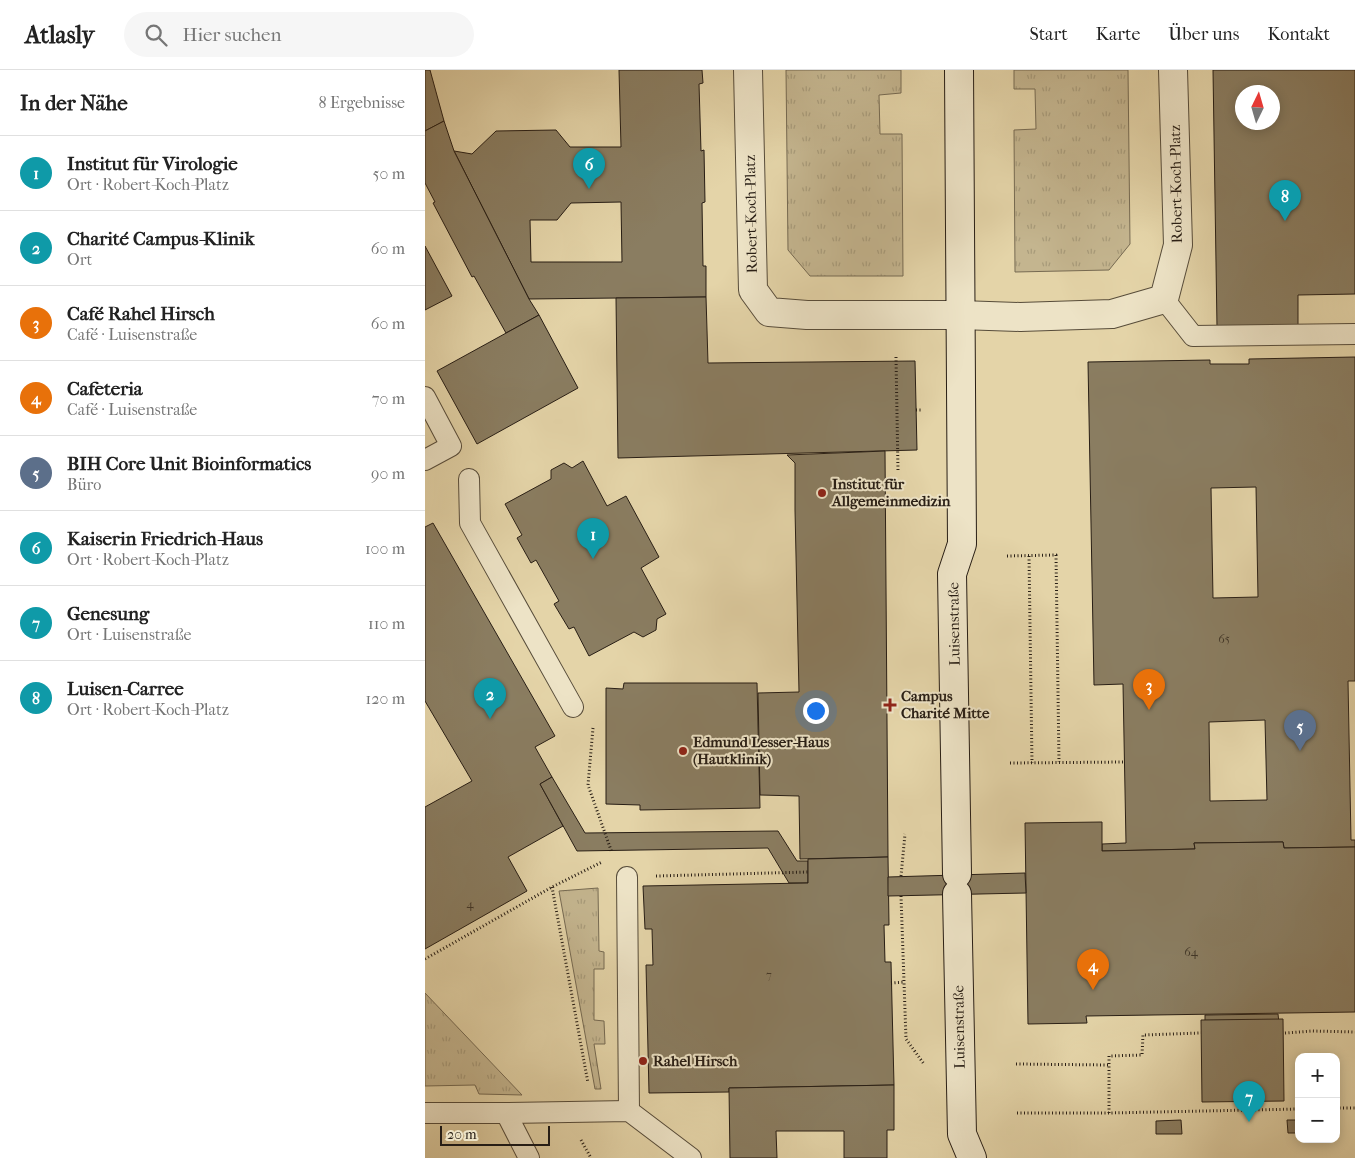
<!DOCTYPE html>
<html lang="de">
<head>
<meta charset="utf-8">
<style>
  :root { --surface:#fff; --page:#f6f6f6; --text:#222; --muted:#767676; --line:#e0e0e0; --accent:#8f2418 }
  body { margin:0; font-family:"IM FELL French Canon",serif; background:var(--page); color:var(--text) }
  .controls { position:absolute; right:15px; bottom:15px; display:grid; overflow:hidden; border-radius:10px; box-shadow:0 2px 12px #0003 }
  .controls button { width:45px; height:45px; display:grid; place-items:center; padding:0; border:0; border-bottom:1px solid var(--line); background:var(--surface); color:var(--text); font:25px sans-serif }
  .compass { position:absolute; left:810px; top:15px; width:45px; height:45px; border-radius:50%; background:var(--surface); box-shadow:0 2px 12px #0003; rotate:5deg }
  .scale { position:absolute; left:15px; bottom:12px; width:110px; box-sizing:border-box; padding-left:5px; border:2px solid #281e15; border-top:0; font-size:14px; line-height:18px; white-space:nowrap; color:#281e15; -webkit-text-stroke:4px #ede3c6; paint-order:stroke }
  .you { position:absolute; left:390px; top:640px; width:18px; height:18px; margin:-12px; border:4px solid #fff; border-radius:50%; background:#1a73e8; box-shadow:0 0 0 8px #1a73e833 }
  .badge { display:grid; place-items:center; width:32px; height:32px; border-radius:50%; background:var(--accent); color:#fff; font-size:16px; font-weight:700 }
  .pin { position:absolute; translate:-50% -41px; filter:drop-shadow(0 1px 2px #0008) }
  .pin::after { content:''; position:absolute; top:26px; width:18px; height:15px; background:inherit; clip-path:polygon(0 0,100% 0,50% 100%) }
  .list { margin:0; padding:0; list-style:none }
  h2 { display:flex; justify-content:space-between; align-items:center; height:65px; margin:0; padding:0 20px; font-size:21px }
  h2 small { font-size:16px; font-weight:400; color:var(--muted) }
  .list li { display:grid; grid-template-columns:32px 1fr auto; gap:15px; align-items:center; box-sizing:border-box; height:75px; padding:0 20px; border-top:1px solid var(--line) }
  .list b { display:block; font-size:19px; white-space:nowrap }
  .list p { margin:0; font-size:16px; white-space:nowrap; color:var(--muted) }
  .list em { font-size:16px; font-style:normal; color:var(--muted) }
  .icon { flex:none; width:28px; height:28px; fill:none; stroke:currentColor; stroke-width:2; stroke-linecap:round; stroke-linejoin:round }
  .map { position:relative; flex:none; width:930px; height:1088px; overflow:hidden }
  header { display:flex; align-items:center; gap:30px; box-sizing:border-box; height:70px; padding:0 25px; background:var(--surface); border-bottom:1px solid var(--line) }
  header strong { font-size:24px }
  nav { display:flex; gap:28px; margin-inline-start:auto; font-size:18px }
  .search { width:350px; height:45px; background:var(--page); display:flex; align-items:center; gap:12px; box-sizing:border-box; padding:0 18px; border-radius:28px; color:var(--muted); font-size:19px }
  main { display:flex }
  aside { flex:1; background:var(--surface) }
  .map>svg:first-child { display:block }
</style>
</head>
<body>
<header>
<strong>Atlasly</strong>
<div class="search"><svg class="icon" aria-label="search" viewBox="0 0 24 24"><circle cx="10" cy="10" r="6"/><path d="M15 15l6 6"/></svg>Hier suchen</div>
<nav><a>Start</a><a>Karte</a><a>Über uns</a><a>Kontakt</a></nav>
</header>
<main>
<aside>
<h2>In der Nähe<small>8 Ergebnisse</small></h2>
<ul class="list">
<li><span class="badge" style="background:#0f9aa8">1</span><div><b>Institut für Virologie</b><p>Ort · Robert-Koch-Platz</p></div><em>50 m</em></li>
<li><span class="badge" style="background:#0f9aa8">2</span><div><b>Charité Campus-Klinik</b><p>Ort</p></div><em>60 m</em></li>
<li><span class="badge" style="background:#e8710a">3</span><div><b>Café Rahel Hirsch</b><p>Café · Luisenstraße</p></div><em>60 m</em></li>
<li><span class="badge" style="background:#e8710a">4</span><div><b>Cafeteria</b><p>Café · Luisenstraße</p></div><em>70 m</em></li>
<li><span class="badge" style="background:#5c6f8a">5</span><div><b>BIH Core Unit Bioinformatics</b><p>Büro</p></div><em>90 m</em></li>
<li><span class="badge" style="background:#0f9aa8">6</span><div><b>Kaiserin Friedrich-Haus</b><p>Ort · Robert-Koch-Platz</p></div><em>100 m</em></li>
<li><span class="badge" style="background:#0f9aa8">7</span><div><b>Genesung</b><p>Ort · Luisenstraße</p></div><em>110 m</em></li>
<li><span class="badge" style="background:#0f9aa8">8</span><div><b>Luisen-Carree</b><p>Ort · Robert-Koch-Platz</p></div><em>120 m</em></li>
</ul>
</aside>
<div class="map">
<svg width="930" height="1088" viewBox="0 0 930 1088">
  <defs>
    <pattern id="grass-tufts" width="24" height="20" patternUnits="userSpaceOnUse" patternTransform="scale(1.25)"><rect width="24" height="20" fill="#c4b58f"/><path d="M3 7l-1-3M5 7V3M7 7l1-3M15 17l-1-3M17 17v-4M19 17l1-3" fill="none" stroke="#a89b7a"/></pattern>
  </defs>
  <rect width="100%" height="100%" fill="#e4d4a8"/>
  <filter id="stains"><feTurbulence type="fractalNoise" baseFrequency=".004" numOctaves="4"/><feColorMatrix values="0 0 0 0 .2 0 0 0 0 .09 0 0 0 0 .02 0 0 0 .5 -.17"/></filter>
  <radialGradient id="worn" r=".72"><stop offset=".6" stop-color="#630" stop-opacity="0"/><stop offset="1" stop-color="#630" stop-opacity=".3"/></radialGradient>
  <!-- grass -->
  <g fill="url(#grass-tufts)" stroke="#766a52">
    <polygon points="361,0 476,0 476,23 454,25 455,64 477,64 478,206 385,206 363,180"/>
    <polygon points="589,0 703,0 705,174 684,200 590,202 589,60 611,59 610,19 589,19"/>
    <polygon points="173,818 174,881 179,882 179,899 169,899 169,950 179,951 180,974 169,974 176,1019 170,1019 134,821"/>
    <polygon points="0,923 97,1025 54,1024 50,1015 0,1016"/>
  </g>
  <!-- building -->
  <g fill="#8a7d61" stroke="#281e15" fill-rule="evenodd">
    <polygon points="0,0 5,0 19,51 0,61"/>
    <path d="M 194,0 L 277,0 L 278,13 L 274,14 L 276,81 L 279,80 L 280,132 L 277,133 L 278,196 L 281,196 L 281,227 L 104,229 L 29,81 L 47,84 L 71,61 L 131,60 L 145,77 L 196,77 ZM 196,132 L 197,192 L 106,192 L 105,150 L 132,150 L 146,133 Z"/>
    <path d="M 788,0 L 930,0 L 930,224 L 873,225 L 873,255 L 792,257 ZM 818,22 L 848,22 L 848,52 L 818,52 Z"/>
    <polygon points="19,51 29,81 104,229 114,245 81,263 49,206 47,207 8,133 10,132 0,113 0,61"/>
    <polygon points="0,176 27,226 0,240"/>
    <polygon points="281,227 283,293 490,291 492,380 193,388 191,228"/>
    <polygon points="114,245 153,318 52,374 12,301"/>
    <path d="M 930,287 L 930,611 L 923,611 L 926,770 L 930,770 L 930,777 L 859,778 L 858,772 L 769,773 L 770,779 L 677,781 L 677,774 L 701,773 L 698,614 L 669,615 L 663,292 L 785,290 L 785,294 L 824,294 L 824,289 ZM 831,417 L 833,527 L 788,528 L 786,418 ZM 840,650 L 842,730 L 785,731 L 784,652 Z"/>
    <polygon points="460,381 463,787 375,789 374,726 335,725 333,623 374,622 370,440 370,393 362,385"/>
    <polygon points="158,391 182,436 201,426 234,487 216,498 241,544 232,549 231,560 218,567 209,562 164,586 149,557 144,559 129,534 134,531 111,490 106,493 92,468 97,465 80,434 126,409 126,400 139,393 147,398"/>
    <polygon points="8,453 130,666 110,677 127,707 115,714 138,756 83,787 102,821 0,879 0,737 47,711 0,631 0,457"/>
    <polygon points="199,613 332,613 335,738 215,740 215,735 181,734 181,618 198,619"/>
    <polygon points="127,707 160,763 353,761 372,791 383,791 383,813 364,813 343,778 152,781 115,714"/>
    <polygon points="677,752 677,781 770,779 769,773 858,772 859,778 930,777 930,942 661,946 662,953 603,954 600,753"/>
    <polygon points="463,787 464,855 459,855 460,892 466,892 469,1015 304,1018 304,1022 224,1023 221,895 228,895 227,859 220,859 218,816 383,813 383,789"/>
    <polygon points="600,803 601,823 463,826 463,807"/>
    <polygon points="853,944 854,953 780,955 780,945"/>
    <polygon points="858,949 859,1031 777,1032 776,950"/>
    <polygon points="469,1015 469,1060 462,1060 462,1088 419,1088 419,1061 351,1061 352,1088 305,1088 304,1018"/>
    <polygon points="756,1050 757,1064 731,1064 731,1051"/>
    <polygon points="862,1050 874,1050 874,1063 863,1063"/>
  </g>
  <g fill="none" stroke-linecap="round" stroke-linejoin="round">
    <!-- lane casing -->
    <g stroke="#574c3a" stroke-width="22">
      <g id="lane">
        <polyline points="739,229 768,266 930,264"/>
        <polyline points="0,327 26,376 0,390"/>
        <polyline points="44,409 45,453 148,637"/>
        <polyline points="202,807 204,1041"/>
        <polyline points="0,1043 81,1043 104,1088"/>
        <polyline points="81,1043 204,1041 266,1088"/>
      </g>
    </g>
    <!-- street casing -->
    <g stroke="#574c3a" stroke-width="30">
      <polyline id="street" points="323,0 328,220 344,242 382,245 535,245 595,247 687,244 739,229 753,175 748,0"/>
    </g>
    <!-- secondary casing -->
    <g stroke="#281e15" stroke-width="30">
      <g id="secondary">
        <polyline points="532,804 527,504 537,474 534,0"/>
        <polyline points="532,824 537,1064 547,1088"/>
      </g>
    </g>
    <!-- path -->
    <g stroke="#281e15" stroke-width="3" stroke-dasharray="1 2.5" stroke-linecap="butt">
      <polyline points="471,287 473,401"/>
      <polyline points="491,340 496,340"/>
      <polyline points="582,486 631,485 634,692"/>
      <polyline points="604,486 607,693"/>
      <polyline points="168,658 163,715 187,783"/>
      <polyline points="585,693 699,692"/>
      <polyline points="231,806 383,802"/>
      <polyline points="476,806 480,764"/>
      <polyline points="127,817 163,1013"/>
      <polyline points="476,826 481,969 499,994"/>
      <polyline points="0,889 127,817 177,792"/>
      <polyline points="466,913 479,912"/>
      <polyline points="860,963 887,961 930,962"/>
      <polyline points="591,994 684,995"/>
      <polyline points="911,1038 930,1038"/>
      <polyline points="592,1043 684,1043 874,1039"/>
      <polyline points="684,1043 684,986 717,985 718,965 776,963"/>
      <polyline points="156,1070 166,1088"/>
    </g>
    <!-- lane -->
    <use href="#lane" stroke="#ede3c6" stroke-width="20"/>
    <!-- street -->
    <use href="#street" stroke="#ede3c6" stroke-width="28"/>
    <!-- secondary -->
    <use href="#secondary" stroke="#ede3c6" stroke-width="28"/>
  </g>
  <!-- markers -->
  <g fill="#8f2418" stroke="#ede3c6" stroke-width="2">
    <circle cx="397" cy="423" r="5"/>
    <path d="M462.5 627.5h5v5h5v5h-5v5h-5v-5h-5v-5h5z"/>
    <circle cx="258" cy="681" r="5"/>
    <circle cx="218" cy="991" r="5"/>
  </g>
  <g text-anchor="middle" stroke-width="4" stroke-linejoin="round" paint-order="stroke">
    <!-- number labels -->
    <g font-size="12" fill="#403628">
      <text x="799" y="573">65</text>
      <text x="45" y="838">4</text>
      <text x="766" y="886">64</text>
      <text x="344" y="909">7</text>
    </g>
    <!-- street labels -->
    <g font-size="15" fill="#281e15" stroke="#ede3c6">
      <text transform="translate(751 114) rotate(-91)" y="5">Robert-Koch-Platz</text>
      <text transform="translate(326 144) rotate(-91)" y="5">Robert-Koch-Platz</text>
      <text transform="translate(529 554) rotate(-91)" y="5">Luisenstraße</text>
      <text transform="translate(534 957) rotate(-91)" y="5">Luisenstraße</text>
    </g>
    <!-- poi labels -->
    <g font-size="15" font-weight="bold" fill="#281e15" stroke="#ede3c6" text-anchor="start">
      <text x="407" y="419">Institut für<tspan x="407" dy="17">Allgemeinmedizin</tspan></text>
      <text x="476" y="631">Campus<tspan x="476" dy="17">Charité Mitte</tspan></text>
      <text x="268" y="677">Edmund Lesser-Haus<tspan x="268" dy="17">(Hautklinik)</tspan></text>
      <text x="228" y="996">Rahel Hirsch</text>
    </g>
  </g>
  <rect width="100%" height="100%" filter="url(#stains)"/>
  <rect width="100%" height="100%" fill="url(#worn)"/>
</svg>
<div class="controls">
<button>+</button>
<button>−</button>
</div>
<svg class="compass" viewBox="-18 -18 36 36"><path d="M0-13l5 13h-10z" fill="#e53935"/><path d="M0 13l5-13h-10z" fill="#767676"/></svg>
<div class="scale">20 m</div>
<div class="you"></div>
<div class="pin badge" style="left:168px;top:489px;background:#0f9aa8">1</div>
<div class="pin badge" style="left:65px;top:649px;background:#0f9aa8">2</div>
<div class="pin badge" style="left:724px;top:640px;background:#e8710a">3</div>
<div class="pin badge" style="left:668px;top:920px;background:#e8710a">4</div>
<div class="pin badge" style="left:875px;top:681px;background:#5c6f8a">5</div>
<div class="pin badge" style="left:164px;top:119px;background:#0f9aa8">6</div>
<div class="pin badge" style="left:824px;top:1052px;background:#0f9aa8">7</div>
<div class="pin badge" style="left:860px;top:151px;background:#0f9aa8">8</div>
</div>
</main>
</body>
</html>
